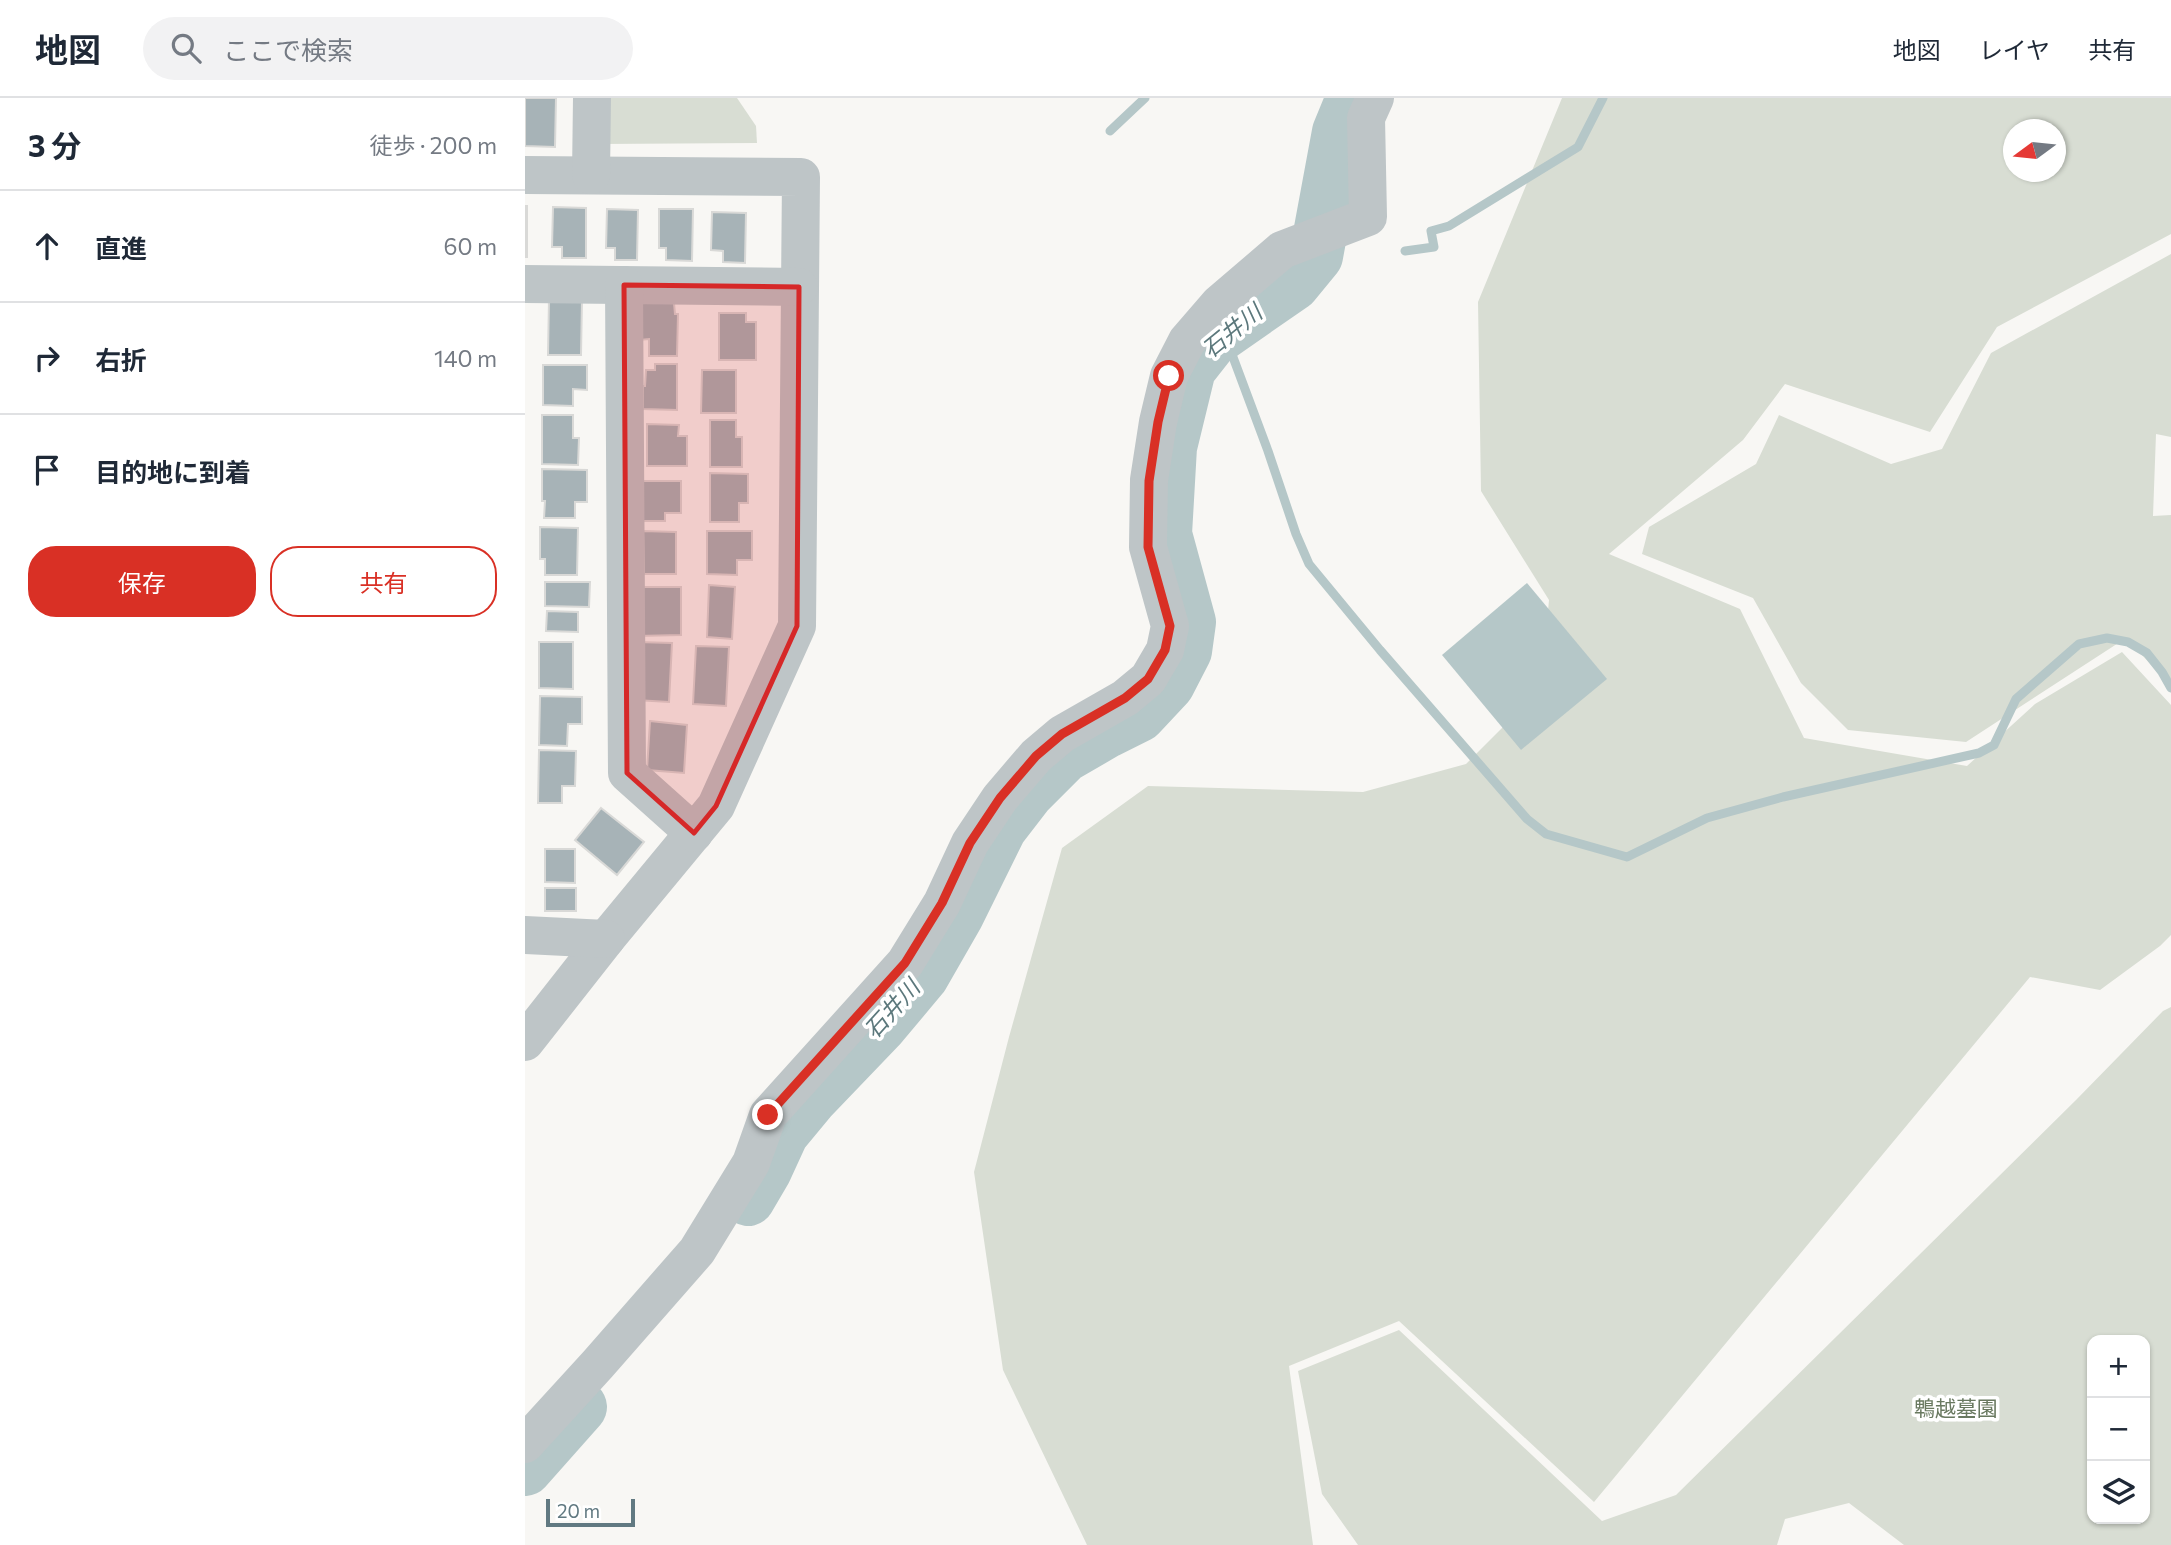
<!DOCTYPE html>
<html lang="ja">
<head>
<meta charset="utf-8">
<style>
  :root { --surface:#fff; --page:#f2f2f3; --text:#1f2937; --muted:#747a83; --line:#e0e1e3; --accent:#d93025 }
  body { margin:0; font-family:Commissioner,"Noto Sans JP",sans-serif; background:var(--page); color:var(--text) }
  .controls { position:absolute; right:21px; bottom:21px; display:grid; overflow:hidden; border-radius:14px; box-shadow:0 2px 5px #0004 }
  .controls button { width:63px; height:63px; display:grid; place-items:center; padding:0; border:0; border-bottom:2px solid var(--line); background:var(--surface); color:var(--text); font:35px sans-serif }
  .compass { position:absolute; left:1478px; top:21px; width:63px; height:63px; border-radius:50%; background:var(--surface); box-shadow:0 2px 5px #0004; rotate:255deg }
  .scale { position:absolute; left:21px; bottom:18px; width:89px; box-sizing:border-box; padding-left:7px; border:4px solid #617981; border-top:0; font-size:19px; line-height:24px; white-space:nowrap; color:#617981; -webkit-text-stroke:5px #fff; paint-order:stroke }
  .stop { position:absolute; width:21px; height:21px; margin:-16px; border:5px solid #d93025; border-radius:50%; background:#fff }
  .stop.end { background:#d93025; border-color:#fff; box-shadow:0 2px 7px #0008 }
  .list { margin:0; padding:0; list-style:none }
  h2 { display:flex; justify-content:space-between; align-items:center; height:91px; margin:0; padding:0 28px; font-size:30px }
  h2 small { font-size:23px; font-weight:400; color:var(--muted) }
  .list li { display:grid; grid-template-columns:46px 1fr auto; gap:21px; align-items:center; box-sizing:border-box; height:112px; padding:0 28px; border-top:2px solid var(--line) }
  .list b { display:block; font-size:26px; white-space:nowrap }
  .list em { font-size:23px; font-style:normal; color:var(--muted) }
  .actions { display:flex; gap:14px; padding:21px 28px }
  .actions a { flex:1; padding:16px 0; border:2px solid var(--accent); border-radius:28px; text-align:center; font-size:24px; color:var(--accent) }
  .actions .main { background:var(--accent); color:#fff }
  .icon { flex:none; width:38px; height:38px; fill:none; stroke:currentColor; stroke-width:2; stroke-linecap:round; stroke-linejoin:round }
  .map { position:relative; flex:none; width:1646px; height:1447px; overflow:hidden }
  header { display:flex; align-items:center; gap:42px; box-sizing:border-box; height:98px; padding:0 35px; background:var(--surface); border-bottom:2px solid var(--line) }
  header strong { font-size:33px }
  nav { display:flex; gap:38px; margin-inline-start:auto; font-size:24px }
  .search { width:490px; height:63px; background:var(--page); display:flex; align-items:center; gap:18px; box-sizing:border-box; padding:0 24px; border-radius:38px; color:var(--muted); font-size:26px }
  main { display:flex }
  aside { flex:1; background:var(--surface) }
  .map>svg:first-child { display:block }
</style>
</head>
<body>
<header>
<strong>地図</strong>
<div class="search"><svg class="icon" aria-label="search" viewBox="0 0 24 24"><circle cx="10" cy="10" r="6"/><path d="M15 15l6 6"/></svg>ここで検索</div>
<nav><a>地図</a><a>レイヤ</a><a>共有</a></nav>
</header>
<main>
<aside>
<h2>3 分<small>徒歩 · 200 m</small></h2>
<ul class="list">
<li><svg class="icon" aria-label="ahead" viewBox="0 0 24 24"><path d="M12 20V5M6 11l6-6 6 6"/></svg><div><b>直進</b></div><em>60 m</em></li>
<li><svg class="icon" aria-label="right" viewBox="0 0 24 24"><path d="M7 20v-9h11M14 6l5 5-5 5"/></svg><div><b>右折</b></div><em>140 m</em></li>
<li><svg class="icon" aria-label="arrive" viewBox="0 0 24 24"><path d="M6 21V4h12l-3 4 3 4H6"/></svg><div><b>目的地に到着</b></div></li>
</ul>
<div class="actions"><a class="main">保存</a><a>共有</a></div>
</aside>
<div class="map">
<svg width="1646" height="1447" viewBox="0 0 1646 1447">
  <rect width="100%" height="100%" fill="#f8f7f4"/>
  <!-- green -->
  <g fill="#d8ddd3" fill-rule="evenodd">
    <polygon points="75,0 212,0 231,28 232,45 75,46"/>
    <path d="M 1037,0 L 1646,0 L 1646,136 L 1472,229 L 1405,334 L 1260,286 L 1218,342 L 1084,456 L 1215,511 L 1279,640 L 1442,668 L 1510,606 L 1597,554 L 1646,607 L 1646,837 L 1635,848 L 1575,892 L 1505,879 L 1069,1404 L 874,1223 L 764,1268 L 788,1447 L 562,1447 L 478,1272 L 449,1074 L 484,939 L 537,750 L 623,688 L 838,694 L 941,666 L 1016,591 L 1024,502 L 956,393 L 953,204 ZM 1489,32 L 1531,32 L 1531,74 L 1489,74 Z"/>
    <polygon points="1646,156 1646,339 1631,336 1628,418 1646,417 1646,588 1601,540 1441,644 1323,632 1276,585 1228,500 1117,456 1124,429 1231,366 1254,317 1366,366 1417,351 1466,255"/>
    <path d="M 1646,909 L 1646,1447 L 1379,1447 L 1324,1405 L 1260,1421 L 1252,1447 L 833,1447 L 797,1396 L 773,1273 L 874,1232 L 1077,1423 L 1151,1397 L 1551,1002 L 1638,913 ZM 1620,1242 L 1620,1421 L 1567,1421 L 1567,1242 Z"/>
  </g>
  <!-- water -->
  <polygon fill="#b5c7c8" points="1002,485 1082,581 996,652 917,557"/>
  <g fill="none" stroke-linecap="round" stroke-linejoin="round">
    <!-- stream -->
    <g stroke="#b5c7c8" stroke-width="9">
      <polyline points="585,33 620,0"/>
      <polyline points="880,153 909,149 906,133 924,128 1053,49 1078,0"/>
      <polyline points="699,235 743,353 771,436 784,466 855,552 1002,721 1021,736 1102,759 1182,720 1258,699 1454,655 1469,647 1491,601 1554,546 1582,540 1603,544 1622,555 1637,574 1646,590"/>
    </g>
    <!-- river -->
    <g stroke="#b5c7c8" stroke-width="54">
      <polyline points="223,1101 240,1072 257,1035 286,1000 356,927 397,878 432,817 475,730 502,695 539,658 582,633 614,617 643,586 660,553 664,524 640,436 645,349 664,271 686,243 768,186 791,158 814,34 828,0"/>
      <polyline points="0,1371 55,1309"/>
    </g>
  </g>
  <!-- building -->
  <g fill="#a7b3b7" stroke="#d9d9d7" stroke-width="2">
    <polygon points="0,0 31,0 30,49 0,48"/>
    <rect x="0" y="108" width="2" height="51"/>
    <polygon points="28,109 61,110 61,160 37,160 37,149 27,149"/>
    <polygon points="82,111 113,112 112,162 90,162 90,150 81,150"/>
    <polygon points="134,111 168,111 167,163 141,162 141,150 134,150"/>
    <polygon points="187,114 221,115 220,165 198,164 198,153 186,152"/>
    <polygon points="24,201 57,202 56,257 23,257"/>
    <polygon points="114,204 149,205 150,216 153,216 152,258 124,258 124,241 114,242"/>
    <polygon points="194,215 221,215 221,224 231,224 231,262 194,262"/>
    <polygon points="130,266 152,266 152,312 118,311 118,288 120,288 121,272 130,272"/>
    <polygon points="18,267 62,267 62,292 48,291 48,308 18,307"/>
    <polygon points="177,272 211,272 211,315 176,315"/>
    <polygon points="17,317 48,317 48,340 54,340 53,367 17,366"/>
    <polygon points="185,322 211,322 211,339 217,339 217,369 185,369"/>
    <polygon points="122,326 154,327 153,338 162,338 162,368 122,368"/>
    <polygon points="17,371 62,372 62,404 50,404 50,420 19,420 20,403 17,403"/>
    <polygon points="185,375 223,376 223,405 214,405 214,424 185,424"/>
    <polygon points="118,383 156,383 156,415 140,415 140,423 118,423"/>
    <polygon points="15,429 53,430 52,477 20,477 20,461 15,461"/>
    <polygon points="118,433 151,434 151,476 119,476"/>
    <polygon points="182,433 227,433 227,462 212,462 212,477 182,476"/>
    <polygon points="20,484 65,484 64,509 20,508"/>
    <polygon points="184,487 210,489 207,541 182,539"/>
    <polygon points="112,489 156,489 156,537 112,538"/>
    <polygon points="22,513 53,514 53,534 21,533"/>
    <polygon points="14,544 48,544 48,591 14,590"/>
    <polygon points="112,544 147,545 144,604 110,602"/>
    <polygon points="171,548 204,549 201,608 168,606"/>
    <polygon points="15,598 57,599 57,626 43,626 42,648 14,647"/>
    <polygon points="125,623 162,627 159,675 122,672"/>
    <polygon points="14,652 51,653 50,688 37,688 37,705 13,705"/>
    <polygon points="76,710 119,744 92,777 50,742"/>
    <polygon points="20,751 50,751 50,785 20,784"/>
    <rect x="20" y="790" width="31" height="23"/>
  </g>
  <g fill="none" stroke-linecap="round" stroke-linejoin="round">
    <!-- minor -->
    <g stroke="#bec5c7" stroke-width="38">
      <polyline points="0,77 276,79 272,528 191,708 81,841 0,944"/>
      <polyline points="66,77 67,0"/>
      <polyline points="0,186 274,189"/>
      <polyline points="99,187 102,675 169,735"/>
      <polyline points="0,837 81,841"/>
      <polyline points="0,1346 73,1266 172,1153 226,1065 243,1017 380,865 417,805 445,745 475,700 511,658 537,636 600,600 623,581 640,552 645,528 623,449 624,382 633,324 644,278 662,243 694,206 757,152 843,119 841,20 850,0"/>
    </g>
  </g>
  <g fill="none" stroke-linecap="round" stroke-linejoin="round">
    <!-- route -->
    <polyline stroke="#d93025" stroke-width="9" points="243,1017 380,865 417,805 445,745 475,700 511,658 537,636 600,600 623,581 640,552 645,528 623,449 624,383 633,324 644,278"/>
  </g>
  <!-- marked area -->
  <path fill="#d62828" fill-opacity="0.2" stroke="#d62828" stroke-width="5" stroke-linejoin="round" d="M 99,187 L 274,189 L 272,528 L 191,708 L 169,735 L 102,675 Z"/>
  <g text-anchor="middle" stroke-width="7" stroke-linejoin="round" paint-order="stroke">
    <!-- park labels -->
    <g font-size="21" fill="#697960" stroke="#fff">
      <text x="1431" y="1318">鵯越墓園</text>
    </g>
    <!-- water labels -->
    <g font-size="23" font-style="italic" fill="#5c787c" stroke="#fff">
      <text transform="translate(707 233) rotate(-39)" y="8">石井川</text>
      <text transform="translate(367 911) rotate(-48)" y="8">石井川</text>
    </g>
  </g>
</svg>
<div class="controls">
<button>+</button>
<button>−</button>
<button><svg class="icon" aria-label="layers" viewBox="0 0 24 24"><path d="M12 4l9 5-9 5-9-5zM3 14l9 5 9-5"/></svg></button>
</div>
<svg class="compass" viewBox="-18 -18 36 36"><path d="M0-13l5 13h-10z" fill="#e53935"/><path d="M0 13l5-13h-10z" fill="#747a83"/></svg>
<div class="scale">20 m</div>
<div class="stop" style="left:644px;top:278px"></div>
<div class="stop end" style="left:243px;top:1017px"></div>
</div>
</main>
</body>
</html>
